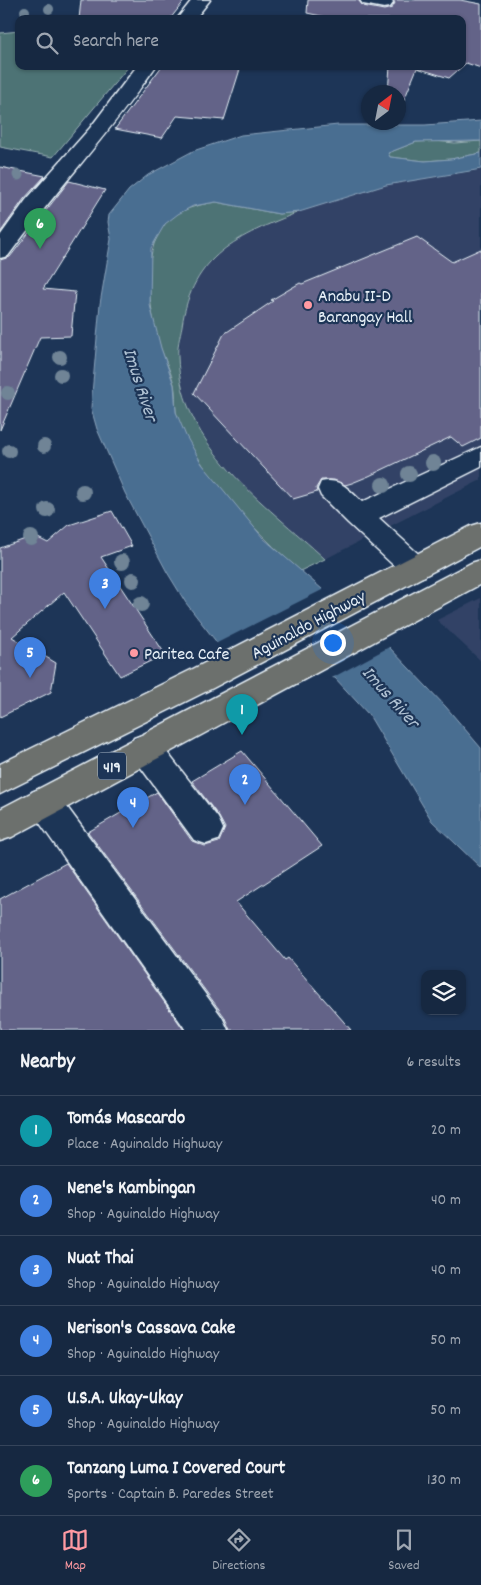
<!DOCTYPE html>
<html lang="en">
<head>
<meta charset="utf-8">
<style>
  :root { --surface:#162841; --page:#1f3048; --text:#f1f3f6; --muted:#9ea6b1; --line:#35445a; --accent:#ff9aa2 }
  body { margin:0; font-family:Dekko,sans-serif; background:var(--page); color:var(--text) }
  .controls { position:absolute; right:15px; bottom:15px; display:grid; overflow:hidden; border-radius:10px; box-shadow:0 1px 4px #0004 }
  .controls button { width:45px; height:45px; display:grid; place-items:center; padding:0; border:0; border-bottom:1px solid var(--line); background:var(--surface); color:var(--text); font:25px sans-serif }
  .compass { position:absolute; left:361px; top:85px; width:45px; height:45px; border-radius:50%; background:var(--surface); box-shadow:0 1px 4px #0004; rotate:32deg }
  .you { position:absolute; left:332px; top:642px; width:18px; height:18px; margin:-12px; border:4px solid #fff; border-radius:50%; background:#1a73e8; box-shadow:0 0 0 8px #1a73e833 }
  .badge { display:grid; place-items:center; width:32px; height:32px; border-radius:50%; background:var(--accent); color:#fff; font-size:16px; font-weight:700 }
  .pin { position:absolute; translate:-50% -41px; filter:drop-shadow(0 1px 2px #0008) }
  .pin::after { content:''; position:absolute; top:26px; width:18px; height:15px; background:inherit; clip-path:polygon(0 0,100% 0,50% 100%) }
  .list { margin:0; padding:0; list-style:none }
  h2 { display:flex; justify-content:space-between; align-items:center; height:65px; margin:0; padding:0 20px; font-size:21px }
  h2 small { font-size:16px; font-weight:400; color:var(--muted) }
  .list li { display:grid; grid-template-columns:32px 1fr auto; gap:15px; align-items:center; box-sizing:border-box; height:70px; padding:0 20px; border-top:1px solid var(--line) }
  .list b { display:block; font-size:19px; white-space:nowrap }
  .list p { margin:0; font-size:16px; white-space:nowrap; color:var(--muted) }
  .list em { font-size:16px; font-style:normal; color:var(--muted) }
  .icon { flex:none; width:28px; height:28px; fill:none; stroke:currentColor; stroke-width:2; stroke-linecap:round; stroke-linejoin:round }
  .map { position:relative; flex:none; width:481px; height:1030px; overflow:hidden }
  .search { position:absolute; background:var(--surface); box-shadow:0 1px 4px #0004; left:15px; right:15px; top:15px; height:55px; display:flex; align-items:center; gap:12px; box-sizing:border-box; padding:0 18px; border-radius:10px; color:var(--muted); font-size:19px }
  .sheet { height:485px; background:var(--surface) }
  nav { display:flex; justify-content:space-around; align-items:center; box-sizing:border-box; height:70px; border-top:1px solid var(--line); background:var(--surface); font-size:14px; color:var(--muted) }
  nav a { display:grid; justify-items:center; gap:2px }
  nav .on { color:var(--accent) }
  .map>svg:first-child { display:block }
</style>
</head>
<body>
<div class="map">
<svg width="481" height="1030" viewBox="0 0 481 1030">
  <rect width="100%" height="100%" fill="#1d3557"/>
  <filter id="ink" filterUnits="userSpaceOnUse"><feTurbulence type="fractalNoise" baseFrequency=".02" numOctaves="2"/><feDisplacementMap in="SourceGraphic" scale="10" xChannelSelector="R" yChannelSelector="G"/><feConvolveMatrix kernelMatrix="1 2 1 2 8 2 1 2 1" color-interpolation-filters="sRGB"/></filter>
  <g filter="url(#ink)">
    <!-- built -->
    <g fill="#324366">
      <polygon points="481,170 481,480 325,559 242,485 215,452 194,421 182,389 178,355 183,320 190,291 203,270 216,255 239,239 267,224 322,204 386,185"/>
      <polygon points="481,598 481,661 437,620"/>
    </g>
    <!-- green -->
    <g fill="#4e7375" stroke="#9bb2b6">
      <polygon points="19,31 19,66 129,66 53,157 0,147 0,33"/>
      <polygon points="434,141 455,143 481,141 481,153 451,159 425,161 390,157 388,153 416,142"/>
      <path d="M 216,202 L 279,214 L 299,212 C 238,236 192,255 182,326 C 180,336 177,347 178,356 C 180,447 265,503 325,559 L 300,571 C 264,539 230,505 203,465 C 193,450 179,429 176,411 C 175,402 176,393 174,384 C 171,372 165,360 161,349 C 150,313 139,255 165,224 C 177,209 198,205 216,202 Z"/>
    </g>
    <!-- water -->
    <polygon fill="#4a6e91" stroke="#89a2ba" points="481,121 481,141 416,142 388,153 390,157 425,161 451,159 481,153 481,169 476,170 386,185 299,212 279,214 216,202 193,206 178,214 165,224 151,248 150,305 161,348 174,385 176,412 186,436 202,464 263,538 389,647 446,707 481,748 481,868 432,821 369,715 335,678 229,658 186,603 167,572 125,493 97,429 91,408 92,394 100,304 111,239 108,222 109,215 129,190 148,175 193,151 241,135 338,125 425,125"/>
    <!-- pier -->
    <polygon fill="#1d3557" points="324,589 391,646 330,679 228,661 215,644"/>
    <!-- building -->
    <g fill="#636488" stroke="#e8f1f8">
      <polygon points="81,0 185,0 170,19 79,19"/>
      <polygon points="308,0 358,0 363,6 384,10 392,8 395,3 393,0 460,0 481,4 481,68 466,63 449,78 417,68 398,115 398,92 388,92 390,66 462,66 462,19 335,19 307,13"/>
      <polygon points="162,66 241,66 224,120 177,116 162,138 115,129"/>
      <polygon points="0,167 45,176 24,199 0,233"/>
      <polygon points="69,181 105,190 43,289 75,292 71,336 40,337 0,430 0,260 10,257"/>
      <polygon points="417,237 452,262 481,249 481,438 463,447 451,437 369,476 352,483 345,485 334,480 321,480 316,488 317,492 293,499 194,393 224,334 273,301 271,300 300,283 302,284"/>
      <polygon points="112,511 132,546 101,557 165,654 120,676 64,592 12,637 56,663 51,692 0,717 0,548 34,536 48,543 69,525"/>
      <polygon points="242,751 322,846 236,902 285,960 288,958 351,1030 230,1030 224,1016 88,832 157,792 192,841 205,846 219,842 225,828 219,817 192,781"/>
      <polygon points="66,863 184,1030 0,1030 0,899"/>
    </g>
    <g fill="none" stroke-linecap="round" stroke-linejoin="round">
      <!-- minor casing -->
      <g stroke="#e8f1f8" stroke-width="3">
        <g id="minor">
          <polygon points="192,0 210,0 195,19 177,19"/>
          <polygon points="360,0 391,0 393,3 390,7 384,8 363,4"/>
          <path d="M 137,66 L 156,66 C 111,132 55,191 8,256 L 0,258 L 0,236 L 26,200 L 90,128 Z"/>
          <path d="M 481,447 L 481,467 L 379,518 L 425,560 L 429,568 L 425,576 L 415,579 L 405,576 L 348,523 L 321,496 L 318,489 L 321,482 C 340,477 349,490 362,502 Z"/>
          <polygon points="145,734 156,738 218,818 223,829 218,840 206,844 194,840 134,758 129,748 134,738"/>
          <polygon points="44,787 56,792 222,1017 228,1030 186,1030 32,812 27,802 32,792"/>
        </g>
      </g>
      <!-- highway casing -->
      <g stroke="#e8f1f8" stroke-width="3">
        <g id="highway">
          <polygon points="481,523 481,546 213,688 0,794 0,764 191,670 471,526"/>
          <polygon points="481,560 481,584 12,837 0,841 0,809 471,563"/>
        </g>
      </g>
      <!-- minor -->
      <use href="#minor" fill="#1d3557" fill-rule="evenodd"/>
      <!-- highway -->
      <use href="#highway" fill="#6c706d" fill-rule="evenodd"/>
    </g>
    <!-- trees -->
    <g fill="#6f8496">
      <circle cx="49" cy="9" r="5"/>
      <circle cx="25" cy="11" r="5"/>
      <circle cx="18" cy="175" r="5.5"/>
      <circle cx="60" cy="357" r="7"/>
      <circle cx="61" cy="375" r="7"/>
      <circle cx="8" cy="393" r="7"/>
      <circle cx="44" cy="446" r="7"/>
      <circle cx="9" cy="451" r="7"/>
      <circle cx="433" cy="463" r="8"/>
      <circle cx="409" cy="474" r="8"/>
      <circle cx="383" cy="485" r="8"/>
      <circle cx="83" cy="492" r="8"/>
      <circle cx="47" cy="510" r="8"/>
      <circle cx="31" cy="538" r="8"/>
      <circle cx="122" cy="562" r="8"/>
      <circle cx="133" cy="580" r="8"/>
      <circle cx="141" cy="604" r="8"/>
    </g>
  </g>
  <!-- markers -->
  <g fill="#ff9aa2" stroke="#1d3557" stroke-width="2">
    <circle cx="308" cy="305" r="5"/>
    <circle cx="134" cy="653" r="5"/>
  </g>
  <g text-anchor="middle" stroke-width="4.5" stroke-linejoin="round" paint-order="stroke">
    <!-- shield labels -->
    <rect fill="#1d3557" stroke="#abb9c8" stroke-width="1" x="98" y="752.5" width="28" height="27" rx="4"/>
    <g font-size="16" font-weight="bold" fill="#e8f1f8">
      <text x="112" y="772">419</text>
    </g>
    <!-- poi labels -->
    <g font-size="18" fill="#e8f1f8" stroke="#1d3557" text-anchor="start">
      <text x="318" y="301">Anabu II-D<tspan x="318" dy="21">Barangay Hall</tspan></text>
      <text x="144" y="659">Paritea Cafe</text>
    </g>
    <!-- street labels -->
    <g font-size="18" fill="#e8f1f8" stroke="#1d3557">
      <text transform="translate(308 624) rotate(-28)" y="6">Aguinaldo Highway</text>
    </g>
    <!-- water labels -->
    <g font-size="19" font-style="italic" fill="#b1c3d4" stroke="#1d3557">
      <text transform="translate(142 384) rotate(72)" y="7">Imus River</text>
      <text transform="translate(392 696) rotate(48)" y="7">Imus River</text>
    </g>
  </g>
</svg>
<div class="controls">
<button><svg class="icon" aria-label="layers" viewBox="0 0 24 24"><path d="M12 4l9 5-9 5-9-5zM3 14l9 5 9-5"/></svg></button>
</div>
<svg class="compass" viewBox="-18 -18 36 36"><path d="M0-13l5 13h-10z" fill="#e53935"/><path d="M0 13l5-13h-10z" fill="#9ea6b1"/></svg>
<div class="you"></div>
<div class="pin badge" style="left:242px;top:735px;background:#0f9aa8">1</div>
<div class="pin badge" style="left:245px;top:805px;background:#3f7fe0">2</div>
<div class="pin badge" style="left:105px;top:609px;background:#3f7fe0">3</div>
<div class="pin badge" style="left:133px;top:828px;background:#3f7fe0">4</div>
<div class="pin badge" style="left:30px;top:678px;background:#3f7fe0">5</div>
<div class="pin badge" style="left:40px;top:249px;background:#2e9e5b">6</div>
<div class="search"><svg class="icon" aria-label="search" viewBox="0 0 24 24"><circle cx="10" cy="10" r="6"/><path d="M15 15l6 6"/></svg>Search here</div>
</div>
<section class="sheet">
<h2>Nearby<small>6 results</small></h2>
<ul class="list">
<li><span class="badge" style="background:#0f9aa8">1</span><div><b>Tomás Mascardo</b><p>Place · Aguinaldo Highway</p></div><em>20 m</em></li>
<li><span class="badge" style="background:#3f7fe0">2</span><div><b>Nene's Kambingan</b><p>Shop · Aguinaldo Highway</p></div><em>40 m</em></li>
<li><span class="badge" style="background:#3f7fe0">3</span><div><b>Nuat Thai</b><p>Shop · Aguinaldo Highway</p></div><em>40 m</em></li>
<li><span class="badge" style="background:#3f7fe0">4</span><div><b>Nerison's Cassava Cake</b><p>Shop · Aguinaldo Highway</p></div><em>50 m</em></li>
<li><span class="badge" style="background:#3f7fe0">5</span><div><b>U.S.A. Ukay-Ukay</b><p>Shop · Aguinaldo Highway</p></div><em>50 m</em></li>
<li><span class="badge" style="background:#2e9e5b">6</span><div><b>Tanzang Luma I Covered Court</b><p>Sports · Captain B. Paredes Street</p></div><em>130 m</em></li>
</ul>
</section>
<nav>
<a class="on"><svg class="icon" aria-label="map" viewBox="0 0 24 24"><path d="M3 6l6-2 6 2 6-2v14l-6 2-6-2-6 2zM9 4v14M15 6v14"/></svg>Map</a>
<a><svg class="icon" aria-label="directions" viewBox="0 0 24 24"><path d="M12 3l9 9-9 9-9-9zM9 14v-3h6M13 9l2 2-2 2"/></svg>Directions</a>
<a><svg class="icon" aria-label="saved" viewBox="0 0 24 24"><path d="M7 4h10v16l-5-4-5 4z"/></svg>Saved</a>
</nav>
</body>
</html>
